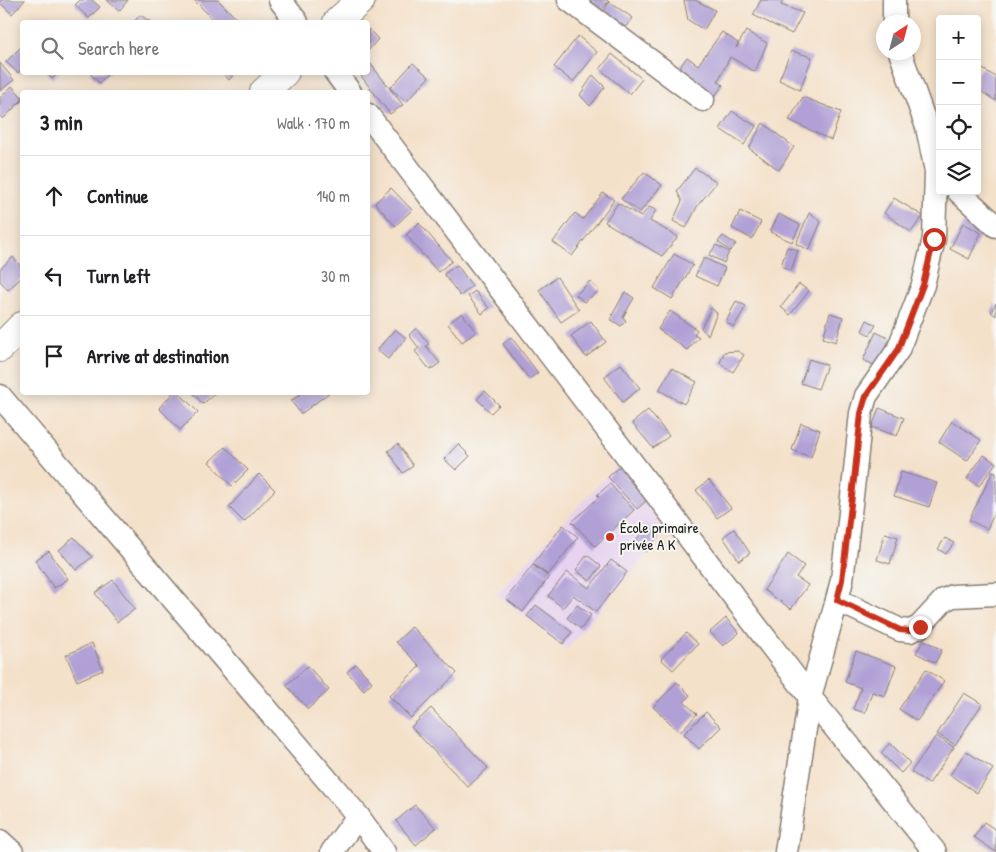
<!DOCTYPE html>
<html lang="en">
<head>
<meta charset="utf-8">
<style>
  :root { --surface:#fff; --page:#f2f2f2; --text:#202124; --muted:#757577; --line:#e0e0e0 }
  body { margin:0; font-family:"Patrick Hand",sans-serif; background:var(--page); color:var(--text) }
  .controls { position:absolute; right:15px; top:15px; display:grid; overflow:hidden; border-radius:5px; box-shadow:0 2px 12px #0003 }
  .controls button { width:45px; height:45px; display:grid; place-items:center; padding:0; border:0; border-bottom:1px solid var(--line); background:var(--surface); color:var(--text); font:25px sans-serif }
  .compass { position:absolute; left:876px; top:15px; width:45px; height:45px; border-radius:50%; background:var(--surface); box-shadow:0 2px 12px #0003; rotate:36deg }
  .stop { position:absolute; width:15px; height:15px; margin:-11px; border:4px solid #c8321e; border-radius:50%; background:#fff }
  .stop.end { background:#c8321e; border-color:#fff; box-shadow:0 1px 5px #0008 }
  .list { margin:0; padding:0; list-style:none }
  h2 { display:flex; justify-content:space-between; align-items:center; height:65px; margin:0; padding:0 20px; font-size:21px }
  h2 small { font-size:16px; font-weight:400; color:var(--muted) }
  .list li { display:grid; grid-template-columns:32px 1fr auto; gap:15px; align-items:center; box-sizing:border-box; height:80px; padding:0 20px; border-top:1px solid var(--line) }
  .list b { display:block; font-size:19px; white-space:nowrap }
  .list em { font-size:16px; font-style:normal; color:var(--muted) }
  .icon { flex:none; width:28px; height:28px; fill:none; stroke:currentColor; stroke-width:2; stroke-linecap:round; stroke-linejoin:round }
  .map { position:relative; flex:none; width:996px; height:852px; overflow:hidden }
  .search { position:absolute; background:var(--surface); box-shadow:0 2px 12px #0003; left:20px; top:20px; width:350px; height:55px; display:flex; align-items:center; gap:12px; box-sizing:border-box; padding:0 18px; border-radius:5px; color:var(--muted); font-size:19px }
  .panel { position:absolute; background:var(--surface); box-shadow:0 2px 12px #0003; left:20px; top:90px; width:350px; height:305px; border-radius:5px }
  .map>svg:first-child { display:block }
</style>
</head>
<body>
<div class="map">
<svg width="996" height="852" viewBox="0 0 996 852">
  <rect width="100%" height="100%" fill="#f6f6f2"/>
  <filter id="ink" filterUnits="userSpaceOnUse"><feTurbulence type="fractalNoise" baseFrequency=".02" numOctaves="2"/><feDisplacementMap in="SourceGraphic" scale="10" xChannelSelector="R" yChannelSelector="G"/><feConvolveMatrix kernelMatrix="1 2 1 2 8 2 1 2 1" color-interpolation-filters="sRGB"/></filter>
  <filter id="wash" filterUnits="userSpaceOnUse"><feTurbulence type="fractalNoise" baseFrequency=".0096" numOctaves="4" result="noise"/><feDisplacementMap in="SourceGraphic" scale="20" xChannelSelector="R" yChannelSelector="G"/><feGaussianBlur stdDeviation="1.12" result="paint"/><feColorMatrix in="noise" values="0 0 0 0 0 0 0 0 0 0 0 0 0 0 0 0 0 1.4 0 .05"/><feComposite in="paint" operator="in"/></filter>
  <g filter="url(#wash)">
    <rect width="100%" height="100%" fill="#f4e1ca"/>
    <!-- built -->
    <polygon fill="#e7d2ef" points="620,462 671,525 567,649 497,594"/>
    <g id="blocks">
      <!-- building -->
      <g fill="#b0a0d6">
        <polygon points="0,0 25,0 12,14 0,3"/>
        <polygon points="80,0 92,0 100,7 89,18 75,5"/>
        <polygon points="107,0 128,0 119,11"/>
        <polygon points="194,0 218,0 240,22 216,22"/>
        <polygon points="571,0 607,0 609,2 594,17"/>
        <polygon points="684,0 695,0 715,10 704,30 688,20"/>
        <polygon points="761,0 783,0 781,5 803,13 792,34 753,15"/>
        <polygon points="609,2 633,18 622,31 601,16"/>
        <polygon points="140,15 151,22 134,22"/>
        <polygon points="368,29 378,39 368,51"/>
        <polygon points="746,31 767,43 755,72 730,57 718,81 723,85 711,102 673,77 687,57 698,65 722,32 738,43 736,48"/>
        <polygon points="578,36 597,52 573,82 554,67"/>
        <polygon points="22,46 22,68 18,73 6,62"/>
        <polygon points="791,51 812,57 800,90 779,80"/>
        <polygon points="612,54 642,79 630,94 600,69"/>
        <polygon points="369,62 403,105 390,114 358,72 368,72 368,63"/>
        <polygon points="0,63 14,80 0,91"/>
        <polygon points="413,63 429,77 406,102 390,88"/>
        <polygon points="981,68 996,77 996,101 977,89 977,73"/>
        <polygon points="46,72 59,72 52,79"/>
        <polygon points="89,72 110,72 99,83"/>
        <polygon points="222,72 236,72 229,80"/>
        <polygon points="593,75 605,87 590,106 580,95"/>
        <polygon points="12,86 22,97 22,100 3,119 0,116 0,98"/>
        <polygon points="803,97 841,112 831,140 789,120"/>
        <polygon points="732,111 756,126 744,145 720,129"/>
        <polygon points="763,123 794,147 779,170 749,148"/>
        <polygon points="695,168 717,182 698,205 686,228 673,221 682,201 677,191"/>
        <polygon points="644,172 662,185 640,212 621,199"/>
        <polygon points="391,188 412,210 395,226 375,203"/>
        <polygon points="603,193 614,200 572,256 553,242 575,213 583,219"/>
        <polygon points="894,198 923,216 911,232 884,213"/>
        <polygon points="618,203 641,217 649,207 656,210 650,221 678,237 662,256 605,222"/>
        <polygon points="740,211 761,222 752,239 732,228"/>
        <polygon points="809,213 821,222 809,250 796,244"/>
        <polygon points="779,214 800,225 792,242 770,232"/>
        <polygon points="419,223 452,261 438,272 406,235"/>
        <polygon points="963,223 981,233 969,259 950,249"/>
        <polygon points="723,236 736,244 730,251 718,242"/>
        <polygon points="716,245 729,252 724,263 709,255"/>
        <polygon points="787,247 798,250 791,271 781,266"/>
        <polygon points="674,254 693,265 672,299 654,288"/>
        <polygon points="13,257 22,268 22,277 8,290 0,281 0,269"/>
        <polygon points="704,258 725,268 717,286 695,276"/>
        <polygon points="457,265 472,286 460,296 444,274"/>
        <polygon points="557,277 579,310 561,322 539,290"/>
        <polygon points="590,281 599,291 584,302 576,295"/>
        <polygon points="799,284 809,291 790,315 781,307"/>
        <polygon points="475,291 489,308 482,314 468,296"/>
        <polygon points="625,292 634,298 623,317 626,321 621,326 610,319"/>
        <polygon points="736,301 746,306 734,327 726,322"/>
        <polygon points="996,303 996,316 991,312"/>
        <polygon points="711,308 717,313 708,335 701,328"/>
        <polygon points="670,311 697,330 694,334 699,337 687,350 658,329"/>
        <polygon points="462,313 476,332 462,342 448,324"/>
        <polygon points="830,313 843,317 836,342 823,338"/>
        <polygon points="867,320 876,325 870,335 862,331"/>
        <polygon points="591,321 606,342 586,357 571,336"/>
        <polygon points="416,328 429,344 426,346 440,363 430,370 415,351 419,348 409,335"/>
        <polygon points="395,329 406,338 388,359 377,350"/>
        <polygon points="876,332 896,342 883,369 863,360"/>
        <polygon points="511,337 538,373 529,379 503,344"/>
        <polygon points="738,351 744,355 733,372 720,363 724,352"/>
        <polygon points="809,359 827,365 818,389 801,383"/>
        <polygon points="621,364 640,388 623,402 604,377"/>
        <polygon points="672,368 697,382 684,404 659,390"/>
        <polygon points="485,391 499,405 491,413 477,399"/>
        <polygon points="174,392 178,392 198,412 180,430 159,408"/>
        <polygon points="192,392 216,392 203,404"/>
        <polygon points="303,392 330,392 301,414 291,401"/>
        <polygon points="879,408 904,418 897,436 872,427"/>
        <polygon points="648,410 669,436 653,448 632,423"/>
        <polygon points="952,421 981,440 967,461 939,442"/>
        <polygon points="801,423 820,430 811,457 792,450"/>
        <polygon points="398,444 413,466 403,473 388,451"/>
        <polygon points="458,444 470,456 456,470 444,459"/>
        <polygon points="225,447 248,470 232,486 209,462"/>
        <polygon points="984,455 996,463 979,486 967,478"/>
        <polygon points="620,466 628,474 626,477 647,500 637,509 608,477"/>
        <polygon points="993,471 996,473 996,510 987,529 969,520"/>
        <polygon points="901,472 937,483 929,507 894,496"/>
        <polygon points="259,474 275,490 244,522 229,507"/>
        <polygon points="709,480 731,508 717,518 696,490"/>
        <polygon points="610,484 634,510 595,546 572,522 599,497 597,495"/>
        <polygon points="563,525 578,537 548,575 533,564"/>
        <polygon points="646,527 658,536 646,552 634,543"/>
        <polygon points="734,529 750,553 739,561 723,537"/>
        <polygon points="885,533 898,537 890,564 877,560"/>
        <polygon points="74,537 92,557 76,570 59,550"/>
        <polygon points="945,538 954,543 946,554 938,549"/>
        <polygon points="49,551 68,579 54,588 35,560"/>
        <polygon points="788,554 804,566 796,577 808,585 791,609 764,590"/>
        <polygon points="587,555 601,566 590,581 576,570"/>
        <polygon points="611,560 627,572 596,612 573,595 563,608 548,596 567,572 589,588"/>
        <polygon points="533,565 549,577 523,612 506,599"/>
        <polygon points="113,580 135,609 117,622 95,593"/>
        <polygon points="536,605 572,632 563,644 527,616"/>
        <polygon points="577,605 591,615 581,629 567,618"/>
        <polygon points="726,618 739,633 723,646 710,632"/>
        <polygon points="412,627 457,673 411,718 389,696 420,666 396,642"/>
        <polygon points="686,633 698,644 673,670 661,659"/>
        <polygon points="924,640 942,650 935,663 916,653"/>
        <polygon points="92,643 103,670 77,681 66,655"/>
        <polygon points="856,651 896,666 885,696 872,692 865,713 853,709 861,688 845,682"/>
        <polygon points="356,664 372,682 364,690 347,672"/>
        <polygon points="308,666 329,690 308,709 286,685"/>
        <polygon points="926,669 944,681 917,721 899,709"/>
        <polygon points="677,682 690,695 684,702 697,714 680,732 653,707"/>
        <polygon points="964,693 982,704 955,745 937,734"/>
        <polygon points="431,708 488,768 468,787 411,727"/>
        <polygon points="706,712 721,727 699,749 684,734"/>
        <polygon points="936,736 954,747 929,784 911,772"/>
        <polygon points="890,743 910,763 901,773 881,753"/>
        <polygon points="966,751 993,769 977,793 950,775"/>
        <polygon points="415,805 436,828 416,845 396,821"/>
        <polygon points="984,822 996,830 996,852 974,837"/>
      </g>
    </g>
  </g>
  <g filter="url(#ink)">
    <use href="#blocks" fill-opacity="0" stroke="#887e73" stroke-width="1"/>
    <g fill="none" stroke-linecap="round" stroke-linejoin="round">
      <!-- minor casing -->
      <g stroke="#887e73" stroke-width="25">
        <g id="minor">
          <polyline points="280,0 297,22"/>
          <polyline points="569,0 703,100"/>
          <polyline points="894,0 894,22"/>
          <polyline points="335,72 350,92"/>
          <polyline points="368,115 810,697 935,852"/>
          <polyline points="958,191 996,226"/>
          <polyline points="0,396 358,816 384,852"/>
          <polyline points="837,600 900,630 910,631 919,627 944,600 953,596 996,594"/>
          <polyline points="0,841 12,852"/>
          <polyline points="332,852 358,816"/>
          <polyline points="786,852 810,697 837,600 842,580 855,471 861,413 866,396 898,350 923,285 934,239 936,171 927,127 900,52"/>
        </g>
      </g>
      <!-- tertiary casing -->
      <g stroke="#887e73" stroke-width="30">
        <g id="tertiary">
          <polyline points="337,22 361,0"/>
          <polyline points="264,92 285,72"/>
          <polyline points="0,348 22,326"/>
        </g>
      </g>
      <!-- minor -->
      <use href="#minor" stroke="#fff" stroke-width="22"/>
      <!-- tertiary -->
      <use href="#tertiary" stroke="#fff" stroke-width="28"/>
    </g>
  </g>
  <g fill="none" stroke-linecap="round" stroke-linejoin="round" filter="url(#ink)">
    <!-- route -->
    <polyline stroke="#c8321e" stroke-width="6" points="920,627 910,631 900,630 837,600 842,580 855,471 861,413 866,396 898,350 923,285 934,239"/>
  </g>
  <!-- markers -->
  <circle fill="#c8321e" stroke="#f6f6f2" stroke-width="2" cx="610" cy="537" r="5"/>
  <g text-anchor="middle" stroke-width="4" stroke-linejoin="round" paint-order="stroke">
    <!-- poi labels -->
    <g font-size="15" fill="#1c1c1c" stroke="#f6f6f2" text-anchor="start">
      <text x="620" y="533">École primaire<tspan x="620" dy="17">privée A K</tspan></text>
    </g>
  </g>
</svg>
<div class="controls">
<button>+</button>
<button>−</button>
<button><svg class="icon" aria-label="locate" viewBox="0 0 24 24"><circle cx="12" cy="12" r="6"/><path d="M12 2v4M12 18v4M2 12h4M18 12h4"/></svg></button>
<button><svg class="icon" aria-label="layers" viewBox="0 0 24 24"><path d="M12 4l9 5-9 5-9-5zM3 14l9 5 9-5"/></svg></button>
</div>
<svg class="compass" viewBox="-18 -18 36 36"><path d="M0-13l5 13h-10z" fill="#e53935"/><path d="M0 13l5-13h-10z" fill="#757577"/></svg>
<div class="stop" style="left:934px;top:239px"></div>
<div class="stop end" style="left:920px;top:627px"></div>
<div class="search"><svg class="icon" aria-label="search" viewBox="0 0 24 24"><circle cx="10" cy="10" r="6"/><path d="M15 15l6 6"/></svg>Search here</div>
<section class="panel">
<h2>3 min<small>Walk · 170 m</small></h2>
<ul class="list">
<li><svg class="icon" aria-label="ahead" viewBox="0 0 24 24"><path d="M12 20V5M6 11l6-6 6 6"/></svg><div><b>Continue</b></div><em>140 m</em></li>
<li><svg class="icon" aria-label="left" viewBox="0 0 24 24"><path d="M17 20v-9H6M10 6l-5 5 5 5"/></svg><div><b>Turn left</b></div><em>30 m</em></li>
<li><svg class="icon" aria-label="arrive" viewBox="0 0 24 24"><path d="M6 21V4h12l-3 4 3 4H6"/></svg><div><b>Arrive at destination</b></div></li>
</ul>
</section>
</div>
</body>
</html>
